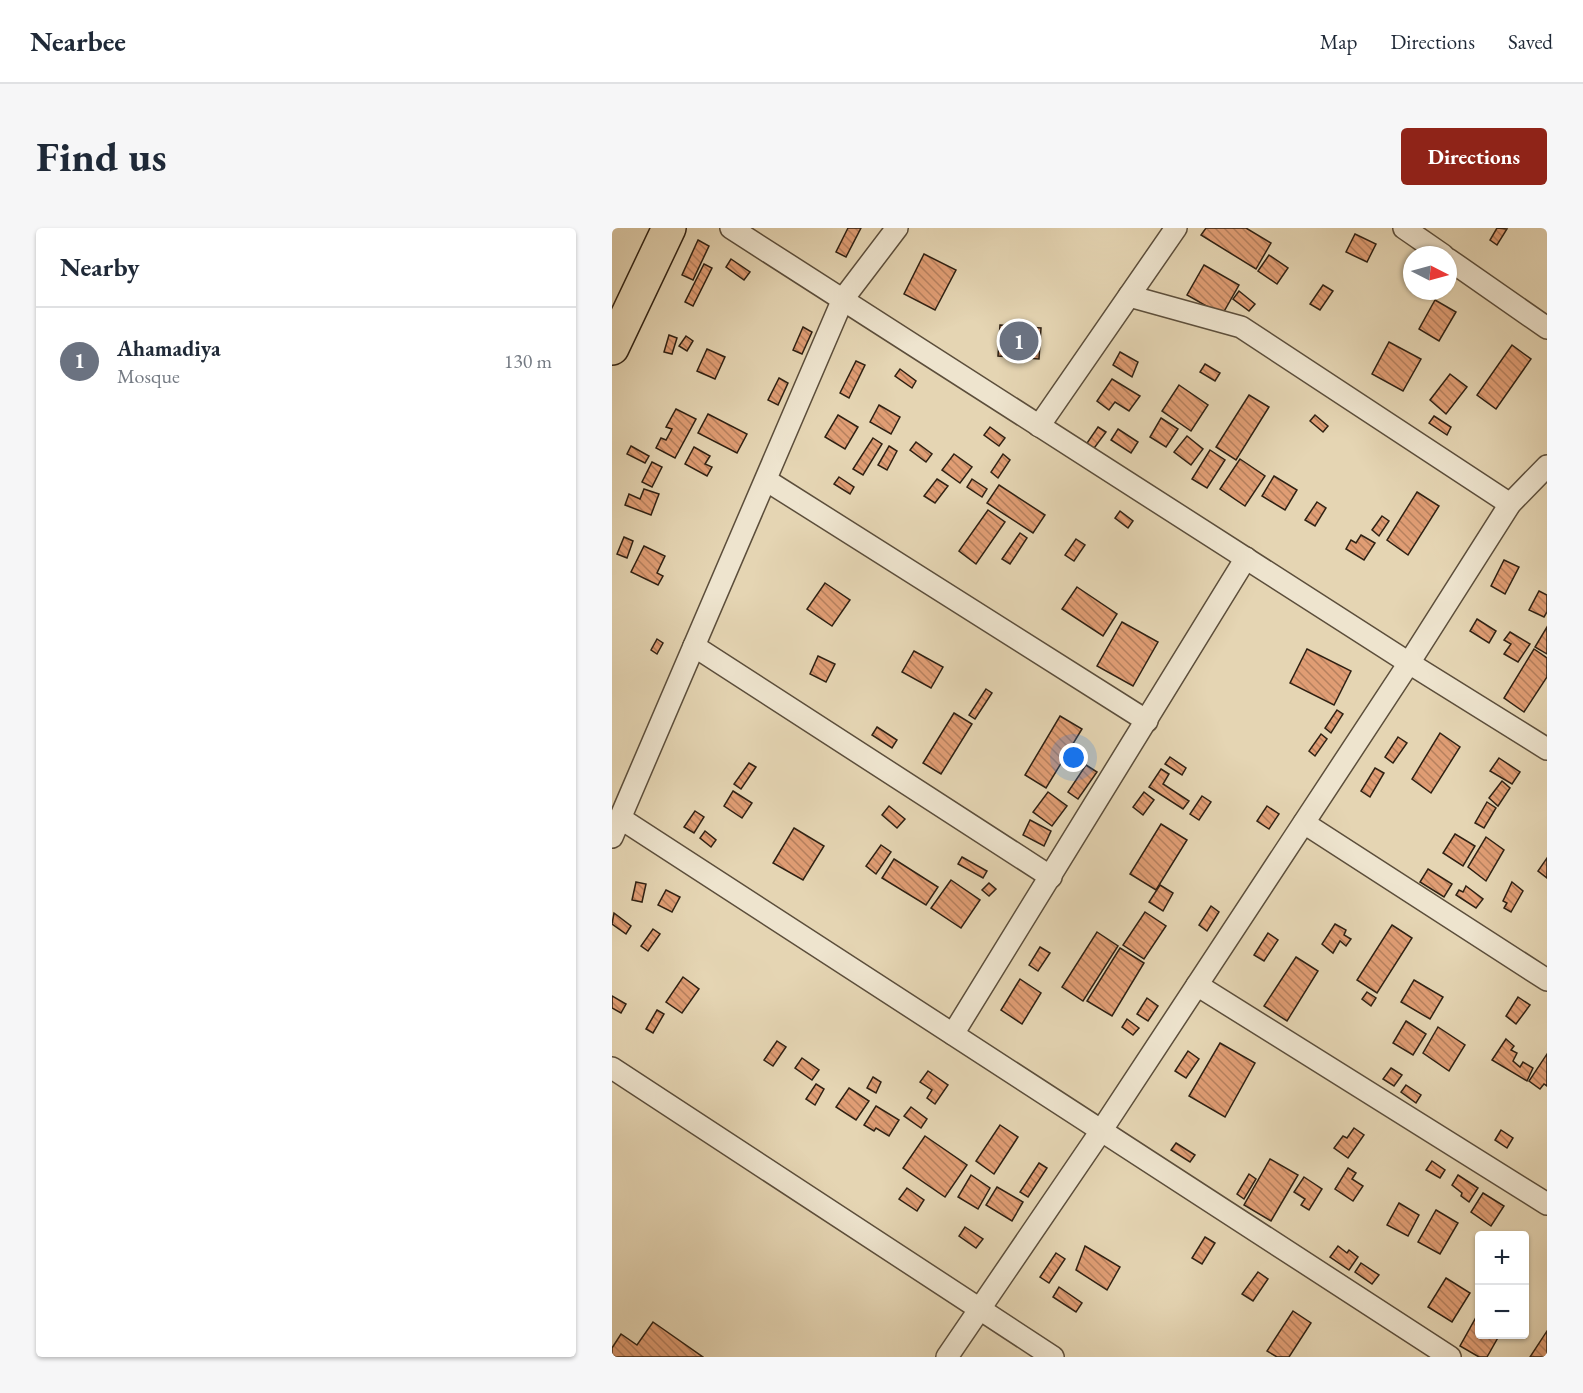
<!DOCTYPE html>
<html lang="en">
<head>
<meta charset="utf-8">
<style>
  :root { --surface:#fff; --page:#f6f6f7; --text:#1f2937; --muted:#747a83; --line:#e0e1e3; --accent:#8f2418 }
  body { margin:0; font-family:"EB Garamond",serif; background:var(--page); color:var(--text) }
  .controls { position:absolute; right:18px; bottom:18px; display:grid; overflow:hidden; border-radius:6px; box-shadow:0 2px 4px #0004 }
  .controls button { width:54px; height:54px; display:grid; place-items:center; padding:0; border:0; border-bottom:2px solid var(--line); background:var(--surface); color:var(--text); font:30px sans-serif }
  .compass { position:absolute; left:791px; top:18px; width:54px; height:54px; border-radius:50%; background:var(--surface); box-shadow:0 2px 4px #0004; rotate:96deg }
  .you { position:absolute; left:462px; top:530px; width:21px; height:21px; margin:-15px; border:4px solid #fff; border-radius:50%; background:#1a73e8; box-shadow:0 0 0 9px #1a73e833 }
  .badge { display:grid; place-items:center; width:39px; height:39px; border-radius:50%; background:var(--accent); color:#fff; font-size:20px; font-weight:700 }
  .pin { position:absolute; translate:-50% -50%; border:3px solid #fff; box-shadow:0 2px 6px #0006 }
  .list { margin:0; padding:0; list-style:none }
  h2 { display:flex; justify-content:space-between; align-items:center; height:78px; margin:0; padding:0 24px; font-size:26px }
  h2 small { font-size:20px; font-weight:400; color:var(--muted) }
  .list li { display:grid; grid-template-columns:39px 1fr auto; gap:18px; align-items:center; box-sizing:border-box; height:108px; padding:0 24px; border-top:2px solid var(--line) }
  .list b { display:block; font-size:22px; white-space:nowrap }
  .list p { margin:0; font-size:20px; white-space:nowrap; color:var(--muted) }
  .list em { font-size:20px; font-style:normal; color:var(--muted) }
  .map { position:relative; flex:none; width:935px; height:1129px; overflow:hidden; border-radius:6px }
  header { display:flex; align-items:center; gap:36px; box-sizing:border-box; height:84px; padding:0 30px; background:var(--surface); border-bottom:2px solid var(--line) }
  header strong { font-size:28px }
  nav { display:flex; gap:33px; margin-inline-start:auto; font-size:21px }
  .intro { display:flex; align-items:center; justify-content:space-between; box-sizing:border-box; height:144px; padding:0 36px }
  h1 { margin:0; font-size:42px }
  .button { padding:15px 27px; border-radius:6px; background:var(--accent); color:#fff; font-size:21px; font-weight:700 }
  main { display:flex; gap:36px; padding:0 36px }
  aside { flex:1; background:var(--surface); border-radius:6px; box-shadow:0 2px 4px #0004 }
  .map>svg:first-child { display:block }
</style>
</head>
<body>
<header>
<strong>Nearbee</strong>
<nav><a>Map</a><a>Directions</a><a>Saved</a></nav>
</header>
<div class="intro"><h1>Find us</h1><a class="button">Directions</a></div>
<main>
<aside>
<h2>Nearby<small></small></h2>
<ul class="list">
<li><span class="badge" style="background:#6b7280">1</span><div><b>Ahamadiya</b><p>Mosque</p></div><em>130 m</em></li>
</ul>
</aside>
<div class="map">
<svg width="935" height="1129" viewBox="0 0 935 1129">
  <defs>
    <pattern id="building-back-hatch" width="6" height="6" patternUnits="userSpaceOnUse" patternTransform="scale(1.5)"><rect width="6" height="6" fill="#e09d74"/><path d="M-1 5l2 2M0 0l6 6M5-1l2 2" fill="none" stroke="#b6805e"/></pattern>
  </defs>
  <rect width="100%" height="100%" fill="#e5d5b3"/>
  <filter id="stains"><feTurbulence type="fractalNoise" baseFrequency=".00333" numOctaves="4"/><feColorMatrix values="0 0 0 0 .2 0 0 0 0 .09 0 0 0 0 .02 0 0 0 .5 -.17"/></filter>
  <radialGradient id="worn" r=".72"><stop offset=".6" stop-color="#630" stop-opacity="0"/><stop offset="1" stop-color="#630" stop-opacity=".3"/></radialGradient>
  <!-- building -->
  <g fill="url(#building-back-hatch)" stroke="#2f2113" stroke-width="1.5">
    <polygon points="236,0 249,0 234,29 224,24"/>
    <polygon points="594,0 634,0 659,15 644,41 589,7"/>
    <polygon points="885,0 895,1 885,17 878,12"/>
    <polygon points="743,6 764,16 755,34 734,24"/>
    <polygon points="86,12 97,18 81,52 70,47"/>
    <polygon points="312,26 344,42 323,82 292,66"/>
    <polygon points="657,27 676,40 665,56 646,43"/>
    <polygon points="119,31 138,44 132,52 114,39"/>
    <polygon points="92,36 100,40 81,78 73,74"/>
    <polygon points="592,37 627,57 610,87 575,67"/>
    <polygon points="711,57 721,63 708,82 698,76"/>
    <polygon points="627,63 643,76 637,83 621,71"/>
    <polygon points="823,72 844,84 827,113 807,101"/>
    <polygon points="388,97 429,100 427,131 386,128"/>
    <polygon points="191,99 200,104 190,126 181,122"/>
    <polygon points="57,107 65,110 60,126 52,124"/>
    <polygon points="74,108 81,113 75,123 67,118"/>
    <polygon points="777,114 809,131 791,163 760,146"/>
    <polygon points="900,117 919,131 884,181 865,167"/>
    <polygon points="95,121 113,129 103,151 85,143"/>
    <polygon points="508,124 526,134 520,149 501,137"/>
    <polygon points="244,133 253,137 237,170 228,165"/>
    <polygon points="593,136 608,145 603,153 588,144"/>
    <polygon points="288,141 304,153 300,160 283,148"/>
    <polygon points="838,146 855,159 834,186 818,172"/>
    <polygon points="167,150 176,155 166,177 156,172"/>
    <polygon points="500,151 528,168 517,183 503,174 497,182 485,173"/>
    <polygon points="567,157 596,177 579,203 550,183"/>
    <polygon points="637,167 657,179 624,232 604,219"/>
    <polygon points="267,177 288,189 279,206 258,194"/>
    <polygon points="64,181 84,191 63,230 44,220 49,210 54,212 60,201 54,199"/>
    <polygon points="96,186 135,206 125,225 86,205"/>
    <polygon points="226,187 246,199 233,221 213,209"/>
    <polygon points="703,187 716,198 711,204 698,193"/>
    <polygon points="822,188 839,199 835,207 817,195"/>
    <polygon points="549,190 566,201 554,219 538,209"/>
    <polygon points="378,199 393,210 387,218 372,207"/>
    <polygon points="486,199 494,204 480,223 473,218"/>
    <polygon points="506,201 526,214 519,225 499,212"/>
    <polygon points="575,208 591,221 579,237 562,224"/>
    <polygon points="261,210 270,216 251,247 241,241"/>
    <polygon points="304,214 320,226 314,234 298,222"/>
    <polygon points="19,218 37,228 33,235 15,226"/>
    <polygon points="277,218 285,223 275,242 266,237"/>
    <polygon points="82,219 98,228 93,236 100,239 95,248 73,236"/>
    <polygon points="598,222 613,232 595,260 580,251"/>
    <polygon points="342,226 360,239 348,255 330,242"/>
    <polygon points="391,226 398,232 386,250 379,244"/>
    <polygon points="628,231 653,248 633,278 608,261"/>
    <polygon points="40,234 50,239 40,259 30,254"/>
    <polygon points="662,248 685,262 673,282 650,268"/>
    <polygon points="227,249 242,259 238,266 222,256"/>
    <polygon points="325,251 336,258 323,275 312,268"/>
    <polygon points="360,251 375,261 370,269 355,259"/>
    <polygon points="387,257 433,287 421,305 375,275"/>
    <polygon points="32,261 47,266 39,287 13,277 17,266 28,271"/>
    <polygon points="805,264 827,278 796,327 775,312"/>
    <polygon points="705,274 714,280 703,298 693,292"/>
    <polygon points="376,282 393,294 364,336 347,323"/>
    <polygon points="508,283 521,293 516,300 503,290"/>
    <polygon points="770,288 777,293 767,308 760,302"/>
    <polygon points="408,305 415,310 398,336 390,331"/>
    <polygon points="749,307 763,315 752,332 734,321 739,312 744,315"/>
    <polygon points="12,309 21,313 15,330 5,326"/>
    <polygon points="464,311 473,317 462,333 453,327"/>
    <polygon points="32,318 53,328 45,345 51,348 46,357 19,344"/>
    <polygon points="892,332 907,339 893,366 879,358"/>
    <polygon points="213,355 238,372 220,398 195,381"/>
    <polygon points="465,359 505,386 491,408 450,381"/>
    <polygon points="927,363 935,367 935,384 932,389 917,382"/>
    <polygon points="865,391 884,403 877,415 858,403"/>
    <polygon points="510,394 546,414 521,458 485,438"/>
    <polygon points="935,399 935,426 923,419"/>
    <polygon points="898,404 918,416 906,434 892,426 899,416 892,412"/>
    <polygon points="45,411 51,415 45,426 39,422"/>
    <polygon points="695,421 739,443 722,477 678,455"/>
    <polygon points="922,421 935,430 935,449 912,484 892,470"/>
    <polygon points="302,423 331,439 319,460 290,444"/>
    <polygon points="206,428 223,436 214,454 198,446"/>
    <polygon points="374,461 380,465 363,491 357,487"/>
    <polygon points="725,482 731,486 719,505 713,500"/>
    <polygon points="342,485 360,496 329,546 311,535"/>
    <polygon points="448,488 470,501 434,560 413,547"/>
    <polygon points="265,499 285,512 280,520 260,507"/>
    <polygon points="828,505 848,519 819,565 800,551"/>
    <polygon points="709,506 715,511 703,528 697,523"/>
    <polygon points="786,509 795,515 781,535 773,529"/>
    <polygon points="558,529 574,540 570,547 553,536"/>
    <polygon points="887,530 908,544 900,556 878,543"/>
    <polygon points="137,535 144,539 129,561 122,556"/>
    <polygon points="474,537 485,544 466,571 456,564"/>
    <polygon points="763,540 772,545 758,569 749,563"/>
    <polygon points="549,541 557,546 551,556 577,573 571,581 537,559"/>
    <polygon points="890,553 898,560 886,578 877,570"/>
    <polygon points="121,563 140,575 130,590 112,578"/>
    <polygon points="436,564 455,578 440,598 421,584"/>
    <polygon points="532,564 542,572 531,587 521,579"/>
    <polygon points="590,568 599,574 587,592 578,586"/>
    <polygon points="875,574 884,580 872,600 863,595"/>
    <polygon points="277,578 293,591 285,600 270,587"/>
    <polygon points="655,578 667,586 657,601 645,593"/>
    <polygon points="83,583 92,589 82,605 72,599"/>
    <polygon points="418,592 439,603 432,618 411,607"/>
    <polygon points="549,596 575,612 544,662 518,646"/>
    <polygon points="182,600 212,618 191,652 161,635"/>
    <polygon points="93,603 104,612 99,619 88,610"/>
    <polygon points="843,606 863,618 851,638 831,625"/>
    <polygon points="874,609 892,622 874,653 856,639"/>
    <polygon points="269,617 279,624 264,646 254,638"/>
    <polygon points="350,629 375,643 371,650 346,636"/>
    <polygon points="935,630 935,650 926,643"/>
    <polygon points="282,631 326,659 314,677 270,650"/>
    <polygon points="816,641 840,656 832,669 808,654"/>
    <polygon points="339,652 368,672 349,700 319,680"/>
    <polygon points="24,654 34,656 30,674 20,672"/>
    <polygon points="900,654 911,663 899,684 892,680 895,675 891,673"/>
    <polygon points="377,655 384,661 377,668 370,662"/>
    <polygon points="548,657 561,665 551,683 537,674"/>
    <polygon points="854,658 871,671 864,680 844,667 847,662 851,664"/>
    <polygon points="54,662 68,669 60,684 46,677"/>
    <polygon points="599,678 607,684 595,703 587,697"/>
    <polygon points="533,684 554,698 532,731 511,717"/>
    <polygon points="2,685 19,698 14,706 0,696"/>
    <polygon points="723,696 734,702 732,707 739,711 734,718 728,713 721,725 710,716"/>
    <polygon points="780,697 800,710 765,765 745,752"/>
    <polygon points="41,701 48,706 36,723 29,718"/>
    <polygon points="485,704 506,718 471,773 450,759"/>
    <polygon points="656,705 666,712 652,733 642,727"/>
    <polygon points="428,719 438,725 426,743 417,737"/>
    <polygon points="508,720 532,735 500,788 475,773"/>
    <polygon points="684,729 706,743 675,793 652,778"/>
    <polygon points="71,749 87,761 70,785 54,774"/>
    <polygon points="408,751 429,765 410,796 389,782"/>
    <polygon points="802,752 831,769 818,791 789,774"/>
    <polygon points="755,764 764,770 759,778 750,771"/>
    <polygon points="0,768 14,776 9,785 0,780"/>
    <polygon points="906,769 918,777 904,796 894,788"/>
    <polygon points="535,770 546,778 536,793 525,786"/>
    <polygon points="45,782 52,786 41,805 34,801"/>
    <polygon points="515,791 527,800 521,807 510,799"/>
    <polygon points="794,793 814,806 801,827 781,815"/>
    <polygon points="826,799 853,817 837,843 811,825"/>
    <polygon points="894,811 902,818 899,822 905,825 901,833 908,839 911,834 921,840 915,853 880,832"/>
    <polygon points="165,813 174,819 161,838 152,832"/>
    <polygon points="608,815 643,835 613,889 577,868"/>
    <polygon points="576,823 587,831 574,850 563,843"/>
    <polygon points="935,826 935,858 932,856 928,861 917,853"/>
    <polygon points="190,830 207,842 200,852 183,840"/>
    <polygon points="779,840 790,847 782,858 771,851"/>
    <polygon points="316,843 336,857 323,876 315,870 320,862 308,854"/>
    <polygon points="261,849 269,854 264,865 255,860"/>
    <polygon points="204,856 212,861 203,877 194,871"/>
    <polygon points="794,857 809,867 804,875 789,864"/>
    <polygon points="237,860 257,873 244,892 224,879"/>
    <polygon points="264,878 287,892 277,908 264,900 262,903 252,897"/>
    <polygon points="299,879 315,891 309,900 292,888"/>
    <polygon points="388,897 406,909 382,946 364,933"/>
    <polygon points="742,900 752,907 736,930 722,920 731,908 735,910"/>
    <polygon points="889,902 901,910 895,920 883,912"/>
    <polygon points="313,908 355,937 333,969 291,940"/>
    <polygon points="564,915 583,927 578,934 559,922"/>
    <polygon points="658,931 686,947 659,993 632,977"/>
    <polygon points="820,933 833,942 828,950 814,942"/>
    <polygon points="427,935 435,940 416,969 408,964"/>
    <polygon points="736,940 744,945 740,951 751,958 741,973 723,961"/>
    <polygon points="637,946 644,951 632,971 625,966"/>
    <polygon points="359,947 378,960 366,981 346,969"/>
    <polygon points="846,947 866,960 857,974 849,968 850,965 840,957"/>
    <polygon points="692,949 710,961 697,982 689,977 693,971 682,964"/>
    <polygon points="385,959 411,974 400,993 374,977"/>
    <polygon points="295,960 312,972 305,983 287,971"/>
    <polygon points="871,965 892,978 879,998 859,984"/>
    <polygon points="787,975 807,987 796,1008 775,997"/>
    <polygon points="824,982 846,995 828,1026 806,1014"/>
    <polygon points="353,999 371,1011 364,1020 347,1008"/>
    <polygon points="593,1009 603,1015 590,1036 580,1030"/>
    <polygon points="473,1018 508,1039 495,1062 464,1042"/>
    <polygon points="726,1018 735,1025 737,1022 746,1029 737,1042 718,1029"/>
    <polygon points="444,1025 453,1031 437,1055 428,1049"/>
    <polygon points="749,1035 767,1047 760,1056 743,1044"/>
    <polygon points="646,1044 656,1051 641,1073 630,1066"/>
    <polygon points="834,1050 858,1065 840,1094 816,1079"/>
    <polygon points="447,1059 470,1075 464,1084 441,1069"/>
    <polygon points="681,1083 699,1095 677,1129 665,1129 655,1123"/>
    <polygon points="867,1084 867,1106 888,1106 875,1129 867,1129 848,1118"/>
    <polygon points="41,1094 91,1129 0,1129 0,1120 9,1106 25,1117"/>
    <polygon points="935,1103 935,1129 918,1129"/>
  </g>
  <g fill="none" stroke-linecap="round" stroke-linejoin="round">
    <!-- minor casing -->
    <g stroke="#5c4e3b" stroke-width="24">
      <g id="minor">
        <polyline points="119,0 797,435 935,521"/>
        <polyline points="792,0 831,27"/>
        <polyline points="836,31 935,100"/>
        <polyline points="517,68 629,99 898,276"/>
        <polyline points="427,198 564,0"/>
        <polyline points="154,252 535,493"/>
        <polyline points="82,418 439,649"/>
        <polyline points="8,590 838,1129"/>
        <polyline points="692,595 935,752"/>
        <polyline points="0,609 231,71 285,0"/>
        <polyline points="585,757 935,976"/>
        <polyline points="341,806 634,330"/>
        <polyline points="0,840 441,1129"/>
        <polyline points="335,1129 489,903 797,435 898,276 935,238"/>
      </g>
    </g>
    <!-- primary casing -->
    <g stroke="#2f2113" stroke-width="36">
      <polyline id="primary" points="0,120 57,0"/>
    </g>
    <!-- minor -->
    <use href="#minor" stroke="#eee4ce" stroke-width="21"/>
    <!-- primary -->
    <use href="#primary" stroke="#e5d5b3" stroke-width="33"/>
  </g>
  <rect width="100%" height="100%" filter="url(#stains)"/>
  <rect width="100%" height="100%" fill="url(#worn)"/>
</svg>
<div class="controls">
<button>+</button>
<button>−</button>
</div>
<svg class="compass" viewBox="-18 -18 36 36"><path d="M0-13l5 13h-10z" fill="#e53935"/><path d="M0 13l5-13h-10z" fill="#747a83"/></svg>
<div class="you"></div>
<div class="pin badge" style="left:407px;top:113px;background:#6b7280">1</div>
</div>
</main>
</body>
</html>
